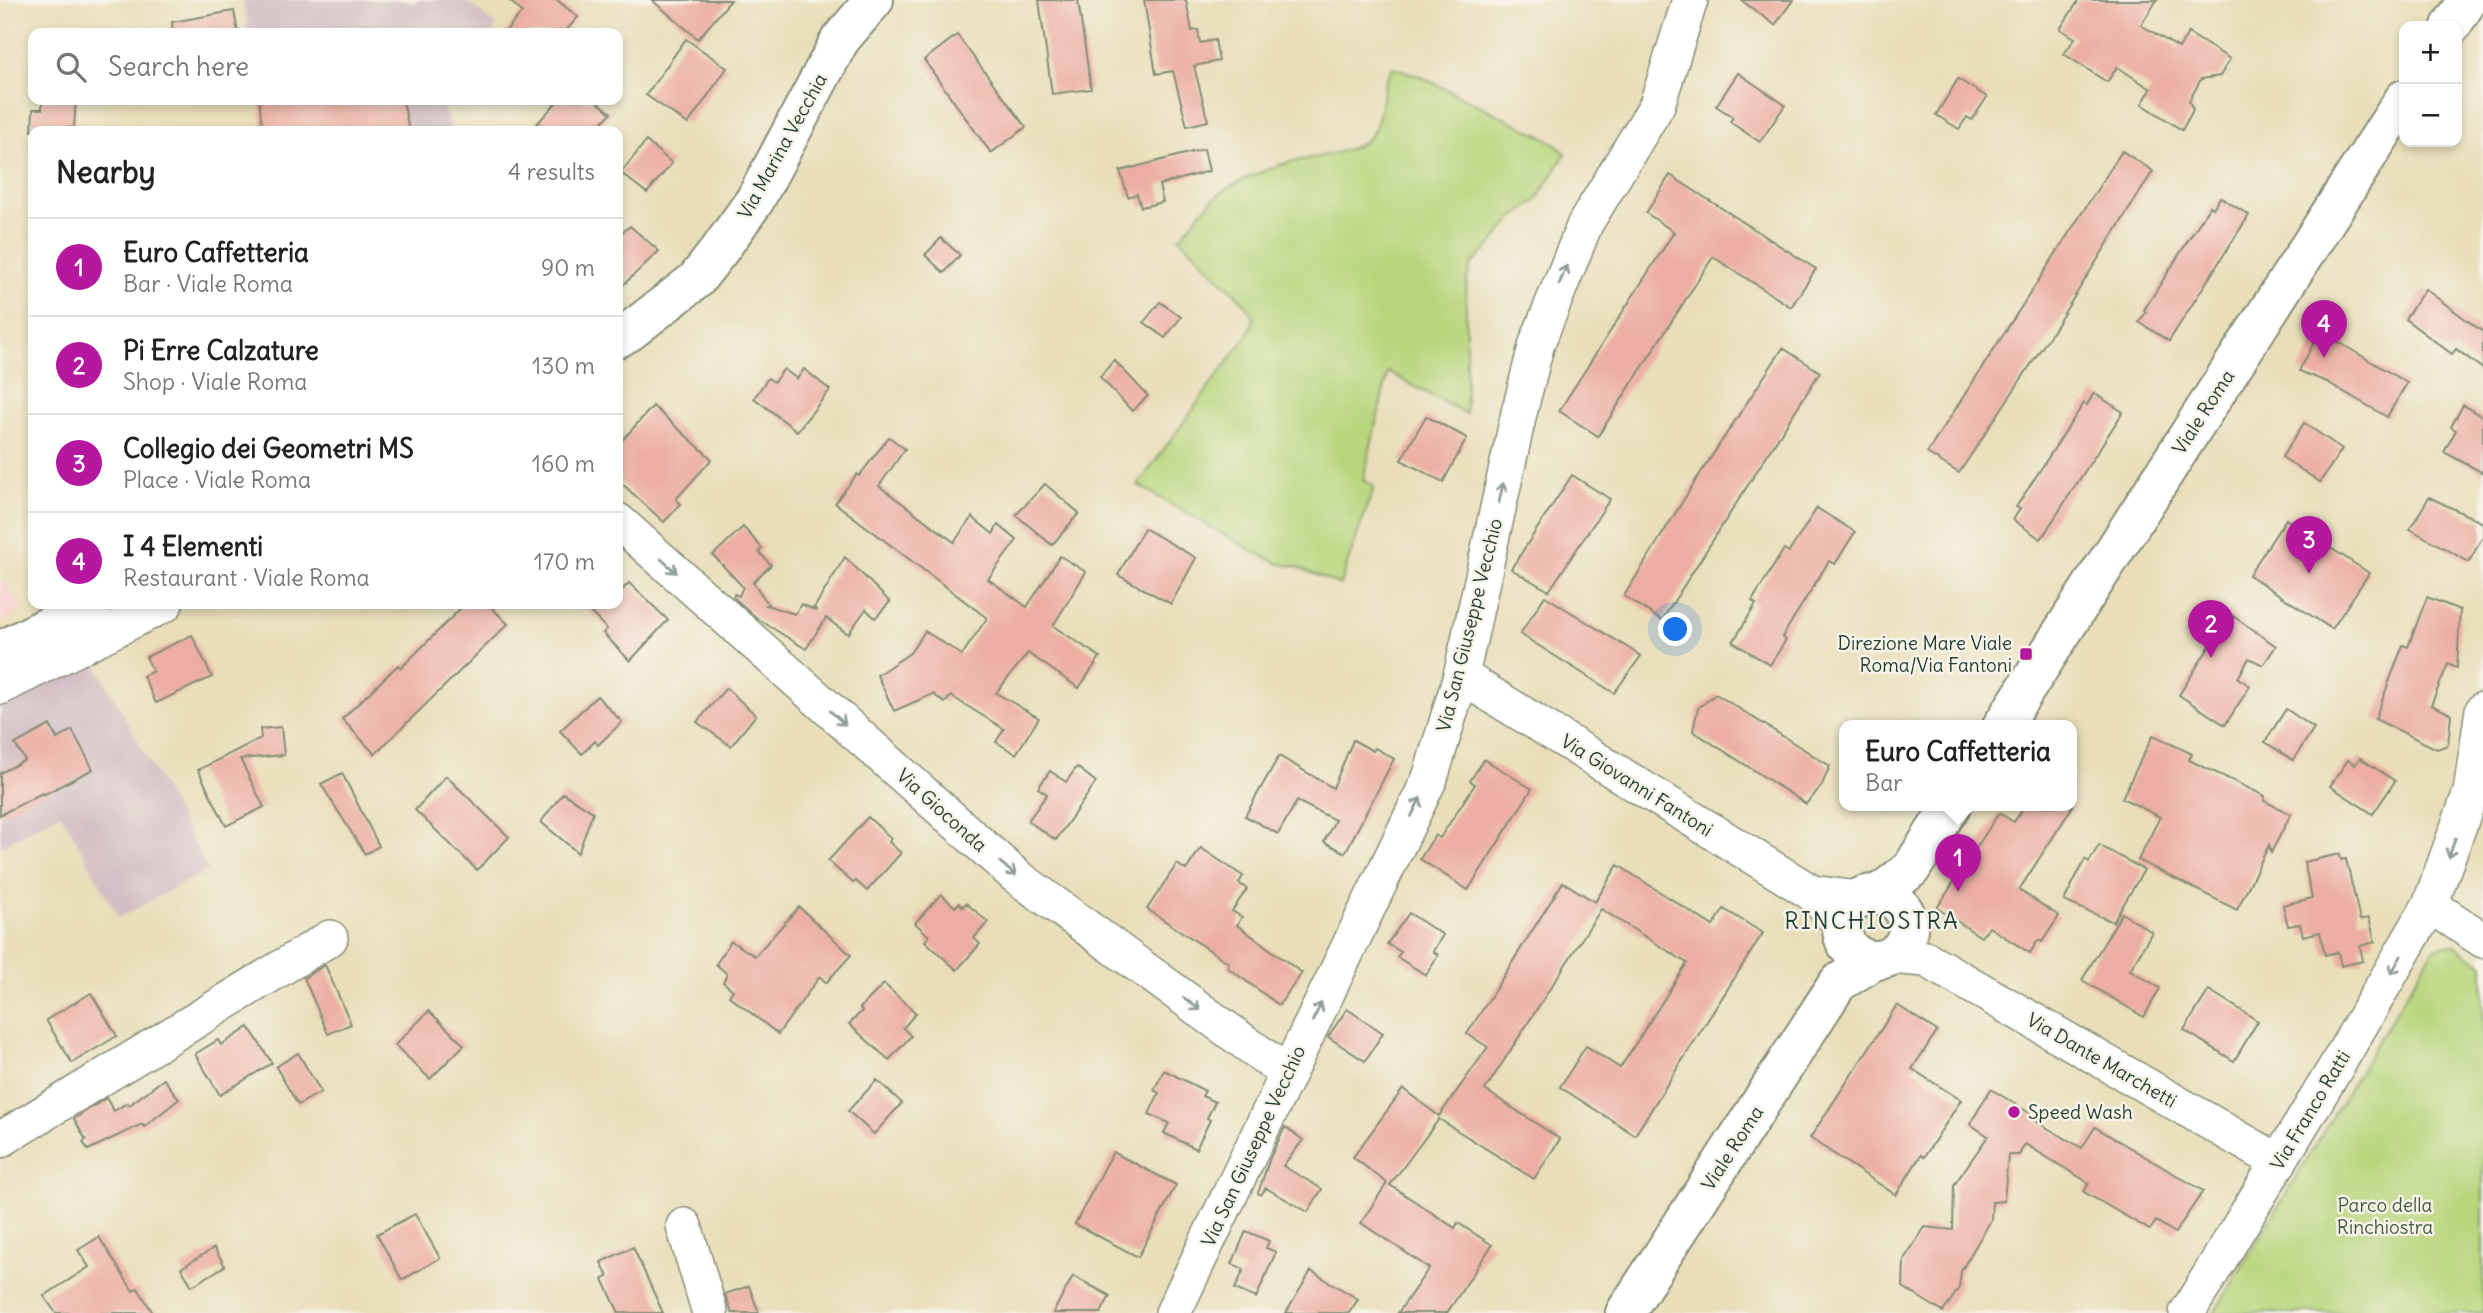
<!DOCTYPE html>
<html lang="en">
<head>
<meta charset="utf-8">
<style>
  :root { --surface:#fff; --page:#f6f6f6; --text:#222; --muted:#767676; --line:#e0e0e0; --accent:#b5179e }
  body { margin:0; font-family:Delius,sans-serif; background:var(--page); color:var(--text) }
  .controls { position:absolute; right:21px; top:21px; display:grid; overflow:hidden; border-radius:14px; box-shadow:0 4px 10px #0003 }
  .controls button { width:63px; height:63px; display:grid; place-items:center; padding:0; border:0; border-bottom:2px solid var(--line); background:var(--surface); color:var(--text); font:35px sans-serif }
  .you { position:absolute; left:1676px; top:630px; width:24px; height:24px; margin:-18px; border:5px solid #fff; border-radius:50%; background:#1a73e8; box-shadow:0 0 0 10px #1a73e833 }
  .badge { display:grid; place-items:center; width:46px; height:46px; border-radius:50%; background:var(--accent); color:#fff; font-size:23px; font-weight:700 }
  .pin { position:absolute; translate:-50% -58px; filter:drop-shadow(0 2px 4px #0008) }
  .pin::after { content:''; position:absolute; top:37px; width:24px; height:21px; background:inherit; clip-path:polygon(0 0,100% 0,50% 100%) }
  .popup { position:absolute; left:1839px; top:720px; width:238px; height:91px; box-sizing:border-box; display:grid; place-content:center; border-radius:14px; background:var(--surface); filter:drop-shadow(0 2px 5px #0005); font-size:23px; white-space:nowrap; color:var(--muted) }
  .popup b { font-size:26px; color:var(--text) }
  .popup::after { content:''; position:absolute; left:50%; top:100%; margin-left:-14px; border:14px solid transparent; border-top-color:var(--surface) }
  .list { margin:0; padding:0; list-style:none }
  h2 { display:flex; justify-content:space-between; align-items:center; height:91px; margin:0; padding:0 28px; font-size:30px }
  h2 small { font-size:23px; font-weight:400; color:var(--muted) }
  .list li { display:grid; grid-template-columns:46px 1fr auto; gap:21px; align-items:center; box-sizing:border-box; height:98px; padding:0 28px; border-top:2px solid var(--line) }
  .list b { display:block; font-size:26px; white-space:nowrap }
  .list p { margin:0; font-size:23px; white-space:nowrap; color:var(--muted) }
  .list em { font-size:23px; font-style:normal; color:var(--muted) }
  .icon { flex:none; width:38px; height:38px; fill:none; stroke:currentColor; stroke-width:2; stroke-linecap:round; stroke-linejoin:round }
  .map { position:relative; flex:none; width:2483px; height:1313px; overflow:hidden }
  .search { position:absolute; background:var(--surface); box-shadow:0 4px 10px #0003; left:28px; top:28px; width:595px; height:77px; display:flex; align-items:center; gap:18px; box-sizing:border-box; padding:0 24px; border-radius:14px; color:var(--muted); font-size:26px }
  .panel { position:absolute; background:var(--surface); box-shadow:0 4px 10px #0003; left:28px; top:126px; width:595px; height:483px; border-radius:14px }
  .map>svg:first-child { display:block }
</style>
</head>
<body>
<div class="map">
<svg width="2483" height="1313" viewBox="0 0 2483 1313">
  <rect width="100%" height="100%" fill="#f7f3e8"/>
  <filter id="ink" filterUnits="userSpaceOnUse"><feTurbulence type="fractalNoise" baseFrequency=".0143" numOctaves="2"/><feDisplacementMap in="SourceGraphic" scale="14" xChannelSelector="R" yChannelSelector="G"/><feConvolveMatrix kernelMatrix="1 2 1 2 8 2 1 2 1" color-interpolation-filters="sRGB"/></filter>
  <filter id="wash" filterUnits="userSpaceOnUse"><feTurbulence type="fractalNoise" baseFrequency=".00686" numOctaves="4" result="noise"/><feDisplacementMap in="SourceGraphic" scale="28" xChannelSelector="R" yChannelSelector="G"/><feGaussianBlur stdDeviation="1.57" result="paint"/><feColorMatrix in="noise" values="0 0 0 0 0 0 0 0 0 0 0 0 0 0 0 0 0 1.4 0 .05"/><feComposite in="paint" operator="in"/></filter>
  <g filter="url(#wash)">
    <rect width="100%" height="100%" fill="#e9deb9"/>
    <!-- built -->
    <polygon fill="#f7d0cd" points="0,578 25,610 0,622"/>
    <!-- industrial -->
    <g fill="#d2bec3">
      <polygon points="243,0 404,0 414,5 417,0 465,0 497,26 492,33 248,33"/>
      <polygon points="259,100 439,100 452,131 264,131"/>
      <polygon points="96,664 208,870 119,918 61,813 0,847 0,698 59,666 85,671"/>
    </g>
    <!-- green -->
    <g fill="#b8d57c" stroke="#6c8958" stroke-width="2">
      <path d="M 1393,67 L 1419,76 L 1548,139 L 1566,153 L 1536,201 L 1511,220 L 1493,243 L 1471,265 L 1467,279 L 1466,299 L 1466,414 L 1388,372 L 1363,480 L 1374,487 L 1340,585 L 1295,566 L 1280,564 L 1256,553 L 1138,485 L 1248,334 L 1254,318 C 1244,298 1225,286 1210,269 C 1200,258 1191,248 1179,238 C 1191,225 1202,209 1215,198 C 1233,182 1260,172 1283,164 C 1306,157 1353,155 1369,137 C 1386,117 1377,89 1393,67 Z"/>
      <polygon points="2442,945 2455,946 2483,964 2483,1313 2214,1313 2433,950"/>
    </g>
    <g id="blocks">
      <!-- building -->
      <g fill="#ecaea2">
        <polygon points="509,0 557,0 578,17 564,33 504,33 522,12"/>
        <polygon points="652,0 731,0 698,39"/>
        <polygon points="1039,0 1078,0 1091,89 1052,94"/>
        <polygon points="1144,0 1186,0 1192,31 1198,30 1200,43 1215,40 1219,61 1194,66 1208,121 1187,126 1173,71 1156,74"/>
        <polygon points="1741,0 1793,0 1775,25"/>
        <polygon points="2079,0 2157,0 2141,25 2179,48 2188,33 2230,59 2220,76 2201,79 2189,101 2193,110 2182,130 2142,104 2151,89 2117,67 2107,82 2064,54 2075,38 2060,29"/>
        <polygon points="234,11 238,33 173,33 172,22"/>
        <polygon points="957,35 1026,127 991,153 924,60"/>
        <polygon points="686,39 727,68 688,124 646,95"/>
        <polygon points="1738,73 1785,105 1760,142 1730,122 1733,117 1716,106"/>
        <polygon points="1958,79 1987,97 1972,120 1967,117 1959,129 1936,115"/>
        <polygon points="42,100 76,100 74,128 66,127 66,131 32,131 33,109 42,109"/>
        <polygon points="259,100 403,100 409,131 263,131"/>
        <polygon points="559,100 595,100 611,113 594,131 530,131"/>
        <polygon points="646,141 672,163 647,193 621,173"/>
        <polygon points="1204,149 1209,171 1159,185 1163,202 1141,207 1137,194 1128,197 1120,171"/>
        <polygon points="2122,151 2153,171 2049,337 1959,473 1927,453"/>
        <polygon points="1670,175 1816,269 1791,307 1713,257 1598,436 1559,411 1674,232 1646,213"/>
        <polygon points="2220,197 2249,215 2169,341 2139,322 2146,312 2144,310 2210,206 2213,208"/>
        <polygon points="630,226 659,251 618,290 618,236"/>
        <polygon points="941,238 960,255 944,273 925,255"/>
        <polygon points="2425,289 2483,332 2483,369 2456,349 2452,354 2405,319"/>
        <polygon points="1160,302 1181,317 1165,338 1144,322"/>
        <polygon points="2320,331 2407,383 2387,417 2327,382 2299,371"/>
        <polygon points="1783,348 1820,372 1662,620 1624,596 1696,480"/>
        <polygon points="1114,360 1148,396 1132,411 1100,377"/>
        <polygon points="784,369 797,379 804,369 830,390 797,431 754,398 768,378 774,382"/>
        <polygon points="2094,393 2123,412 2041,539 2013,520 2020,509 2016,507 2084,403 2087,405"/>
        <polygon points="2463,405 2483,417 2483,473 2444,452 2456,430 2451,427"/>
        <polygon points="653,406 712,459 676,499 681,504 664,522 618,480 618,445"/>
        <polygon points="1426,416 1467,438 1443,482 1401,460"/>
        <polygon points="2304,423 2342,449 2320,482 2282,457"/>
        <polygon points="889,437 905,449 879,486 954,542 972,517 993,534 998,525 1017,540 988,579 1027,607 1060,556 1086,572 1053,626 1100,657 1079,688 1028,653 996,693 1039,718 1016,754 996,742 1004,729 951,696 945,703 933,694 894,711 877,675 910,653 925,631 962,655 987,618 835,503 857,474 859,476"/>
        <polygon points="1572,475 1610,499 1549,591 1511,569"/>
        <polygon points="1045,484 1079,513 1052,545 1016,515"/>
        <polygon points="2429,497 2483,523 2483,536 2469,562 2410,529"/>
        <polygon points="1817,508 1855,532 1835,564 1829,561 1782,637 1786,640 1770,665 1733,642 1756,604 1752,601 1784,549 1789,552"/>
        <polygon points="2286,519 2369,573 2332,629 2249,575"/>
        <polygon points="743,527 762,548 759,552 771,565 753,582 768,604 766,605 795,614 801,604 817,611 814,608 845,557 890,602 875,618 866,609 848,634 826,618 806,649 758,619 733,597 734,594 739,596 743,587 713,555"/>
        <polygon points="1144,528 1196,558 1171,604 1118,575"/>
        <polygon points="629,583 668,620 630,661 603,633 607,629 582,604 618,604 618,594"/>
        <polygon points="1545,596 1641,656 1614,693 1520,634"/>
        <polygon points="2427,597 2460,610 2457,668 2448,664 2431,705 2451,714 2448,745 2437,749 2375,719 2403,645 2408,647"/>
        <polygon points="465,604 488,604 508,624 375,754 342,719 398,665 401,668"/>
        <polygon points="2230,614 2276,646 2263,665 2249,658 2238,678 2250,686 2225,725 2179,695"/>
        <polygon points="192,635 212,677 156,703 143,676 153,671 146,657"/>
        <polygon points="726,688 756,715 731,746 697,722"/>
        <polygon points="1716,694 1830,766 1821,787 1806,804 1693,731 1698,708"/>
        <polygon points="597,696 622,722 598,745 595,741 582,754 560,731"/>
        <polygon points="2286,709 2314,728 2293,760 2265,742"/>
        <polygon points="50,725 57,739 72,730 93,769 43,795 42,793 0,815 0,773 25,760 15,744"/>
        <polygon points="281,727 284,755 240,759 264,807 226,826 198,770 261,738 260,729"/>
        <polygon points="2153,735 2192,754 2189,760 2265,796 2264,801 2291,814 2271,853 2269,845 2237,910 2138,860 2160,817 2122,798"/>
        <polygon points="1353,740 1373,751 1375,748 1394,759 1345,853 1324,842 1335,820 1297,801 1278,834 1245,816 1279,756 1333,788"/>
        <polygon points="2360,758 2395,781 2373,814 2330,786 2348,760 2355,765"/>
        <polygon points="1484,759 1532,789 1468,890 1420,859 1435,835 1440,838 1475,784 1470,781"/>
        <polygon points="1077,767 1096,782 1056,840 1028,821 1047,794 1038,788 1050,771 1066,782"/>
        <polygon points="342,773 379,846 365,854 321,784"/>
        <polygon points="446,776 509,837 477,870 415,810"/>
        <polygon points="563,793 593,812 578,853 541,822"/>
        <polygon points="2025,806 2073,806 2019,890 2059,916 2042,942 2038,940 2030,953 1989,927 1981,937 1937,908 1999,813 2014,822"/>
        <polygon points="868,817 891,838 889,842 901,853 867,891 856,881 853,883 828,861"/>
        <polygon points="2099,845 2144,870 2113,922 2064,901 2085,859 2089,862"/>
        <polygon points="1201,848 1243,876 1239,883 1247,889 1232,911 1242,917 1237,925 1302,973 1279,1005 1227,967 1229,963 1147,909 1177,864 1186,870"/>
        <polygon points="2340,854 2341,860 2346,859 2360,920 2369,918 2375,942 2360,946 2363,961 2341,966 2338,952 2325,955 2320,932 2303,936 2300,924 2288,926 2283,905 2312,898 2304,862"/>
        <polygon points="1618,865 1713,926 1724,909 1763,933 1635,1135 1560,1087 1586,1046 1620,1068 1687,963 1601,909 1485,1090 1560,1139 1534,1179 1439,1119 1390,1185 1455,1228 1458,1223 1492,1245 1447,1313 1398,1313 1429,1268 1361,1223 1387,1183 1353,1157 1403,1089 1439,1116 1488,1047 1467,1034 1563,882 1595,902"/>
        <polygon points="941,894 955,907 959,903 963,907 966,903 988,922 974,938 980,944 957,970 925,941 929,936 915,923"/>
        <polygon points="799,907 851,955 826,983 820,976 778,1034 729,996 733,990 723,982 727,974 716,964 731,941 755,956"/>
        <polygon points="1409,913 1443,935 1433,951 1438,955 1426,975 1397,957 1401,952 1387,944"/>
        <polygon points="2122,913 2152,932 2130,970 2160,988 2144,1017 2082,980"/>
        <polygon points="325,965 351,1024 328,1034 304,978"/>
        <polygon points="884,984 916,1013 903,1028 911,1036 889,1060 849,1024 862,1011 860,1008"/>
        <polygon points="2209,990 2258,1021 2234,1061 2184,1030"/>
        <polygon points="91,993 117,1036 72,1063 46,1020"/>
        <polygon points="1897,1005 1937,1031 1912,1069 1961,1100 1924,1157 1921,1155 1896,1195 1810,1138"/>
        <polygon points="1347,1009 1383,1033 1365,1061 1328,1037"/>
        <polygon points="429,1011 464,1045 430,1079 395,1045"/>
        <polygon points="249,1027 272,1063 220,1095 195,1054 218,1040 221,1045"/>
        <polygon points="298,1053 321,1092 298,1105 276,1067"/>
        <polygon points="1164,1070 1205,1091 1202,1096 1215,1102 1207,1118 1210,1120 1196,1149 1164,1133 1169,1123 1149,1114 1159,1093 1154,1090"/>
        <polygon points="164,1079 179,1099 144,1127 142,1124 88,1150 83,1142 86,1140 74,1119 106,1098 114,1111 127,1103 128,1106"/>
        <polygon points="877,1080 902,1103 874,1134 848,1111"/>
        <polygon points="1991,1089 2039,1119 2037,1122 2082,1148 2095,1127 2203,1191 2175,1233 2156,1221 2150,1230 2084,1192 2089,1183 2025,1144 2019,1155 2008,1155 2004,1201 1992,1202 1991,1220 1961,1271 1959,1288 1943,1312 1903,1287 1904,1259 1925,1227 1953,1230 1954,1185 1988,1136 1970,1124"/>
        <polygon points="1285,1127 1303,1140 1283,1166 1322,1189 1308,1212 1266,1188 1261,1195 1258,1193 1270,1158"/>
        <polygon points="1113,1152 1176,1185 1138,1257 1075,1224"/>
        <polygon points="415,1214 440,1258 402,1280 377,1234"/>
        <polygon points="1246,1231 1269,1241 1266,1248 1276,1252 1256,1298 1235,1289 1244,1269 1232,1264"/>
        <polygon points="99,1237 133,1291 138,1288 153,1313 56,1313 44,1296 89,1267 78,1250"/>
        <polygon points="633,1247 663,1313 619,1313 603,1279 608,1277 601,1262"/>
        <polygon points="214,1248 225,1266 192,1286 181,1268"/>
        <polygon points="1311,1271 1358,1299 1349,1313 1286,1313"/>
        <polygon points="1073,1276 1110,1296 1101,1313 1053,1313"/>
        <polygon points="749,1286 759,1313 732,1313 725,1294"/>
      </g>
    </g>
  </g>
  <g filter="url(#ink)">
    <use href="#blocks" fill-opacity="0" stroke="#848e76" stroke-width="2"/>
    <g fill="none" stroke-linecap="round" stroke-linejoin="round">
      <!-- minor casing -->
      <g stroke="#848e76" stroke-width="38">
        <g id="minor">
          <polyline points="618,521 1016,876 1287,1073"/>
          <polyline points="1461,676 1812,893 1842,925"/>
          <polyline points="0,687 165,604"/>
          <polyline points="1812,893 1858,899"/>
          <polyline points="2430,905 2483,940"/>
          <polyline points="1890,956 1926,959 2279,1162"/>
          <polyline points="0,1140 330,938"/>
          <polyline points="684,1226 710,1313"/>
          <polyline points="1173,1313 1430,778 1461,676 1519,413 1537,343 1585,224 1657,105 1690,0"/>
          <polyline points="2187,1313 2336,1067 2430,905 2471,792 2483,710"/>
        </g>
      </g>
      <!-- major casing -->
      <g stroke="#848e76" stroke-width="42">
        <g id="major">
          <polyline points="2451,26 2468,0"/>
          <polyline points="618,338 629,332 696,280 721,248 755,200 840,40 874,0"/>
          <polyline points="0,651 92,604"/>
          <polyline points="2002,726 2404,99"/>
          <polyline points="1879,894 1911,869 1951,806"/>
          <circle cx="1875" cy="927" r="33"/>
          <polyline points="1625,1313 1838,983 1875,960"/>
        </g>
      </g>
      <!-- minor -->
      <use href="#minor" stroke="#fff" stroke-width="35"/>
      <!-- major -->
      <use href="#major" stroke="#fff" stroke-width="38"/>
    </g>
    <!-- one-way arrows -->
    <defs><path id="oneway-shaft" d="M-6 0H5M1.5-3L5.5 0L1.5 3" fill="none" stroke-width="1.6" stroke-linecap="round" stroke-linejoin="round" transform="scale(1.75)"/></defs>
    <g stroke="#8f9e9a">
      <use href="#oneway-shaft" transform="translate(1563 275) rotate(-67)"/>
      <use href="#oneway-shaft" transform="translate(1501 493) rotate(-78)"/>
      <use href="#oneway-shaft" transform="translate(669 566) rotate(42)"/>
      <use href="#oneway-shaft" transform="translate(838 718) rotate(42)"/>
      <use href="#oneway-shaft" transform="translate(1416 807) rotate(-64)"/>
      <use href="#oneway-shaft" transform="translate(2452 848) rotate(109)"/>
      <use href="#oneway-shaft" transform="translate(1008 869) rotate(41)"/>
      <use href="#oneway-shaft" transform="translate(2396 965) rotate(120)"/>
      <use href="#oneway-shaft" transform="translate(1192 1004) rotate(36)"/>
      <use href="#oneway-shaft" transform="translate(1317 1012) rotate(-64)"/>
    </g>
  </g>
  <!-- markers -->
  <g fill="#b5179e" stroke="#f7f3e8" stroke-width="2.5">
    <rect x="2019" y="647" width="14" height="14" rx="3.5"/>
    <circle cx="2014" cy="1112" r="7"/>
  </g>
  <g text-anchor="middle" stroke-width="5" stroke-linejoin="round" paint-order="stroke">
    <!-- street labels -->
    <g font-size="19" fill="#1f3d34" stroke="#f7f3e8">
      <text transform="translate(782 146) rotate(-61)" y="7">Via Marina Vecchia</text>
      <text transform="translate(2203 412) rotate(-57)" y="7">Viale Roma</text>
      <text transform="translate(1469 625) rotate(-76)" y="7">Via San Giuseppe Vecchio</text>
      <text transform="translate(1637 785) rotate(32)" y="7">Via Giovanni Fantoni</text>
      <text transform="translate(942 810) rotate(42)" y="7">Via Gioconda</text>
      <text transform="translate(2102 1060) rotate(30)" y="7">Via Dante Marchetti</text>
      <text transform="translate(2310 1110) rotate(-59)" y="7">Via Franco Ratti</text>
      <text transform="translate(1253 1146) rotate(-65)" y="7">Via San Giuseppe Vecchio</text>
      <text transform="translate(1732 1148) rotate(-57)" y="7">Viale Roma</text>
    </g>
    <!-- poi labels -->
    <g font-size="19" fill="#1f3d34" stroke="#f7f3e8" text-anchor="end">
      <text x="2012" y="650">Direzione Mare Viale<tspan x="2012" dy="22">Roma/Via Fantoni</tspan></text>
      <text x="2028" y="1119" text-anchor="start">Speed Wash</text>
    </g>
    <!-- park labels -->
    <g font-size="19" fill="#3e5b42" stroke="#f7f3e8">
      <text x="2385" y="1212">Parco della<tspan x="2385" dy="22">Rinchiostra</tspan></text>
    </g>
    <!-- quarter labels -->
    <g font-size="23" letter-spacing="2" fill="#1f3d34" stroke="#f7f3e8">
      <text x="1872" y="929">RINCHIOSTRA</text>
    </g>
  </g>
</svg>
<div class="controls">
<button>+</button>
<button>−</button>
</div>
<div class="you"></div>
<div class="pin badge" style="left:1958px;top:892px">1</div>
<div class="popup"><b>Euro Caffetteria</b>Bar</div>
<div class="pin badge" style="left:2211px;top:658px">2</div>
<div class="pin badge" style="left:2309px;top:574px">3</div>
<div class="pin badge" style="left:2324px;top:358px">4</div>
<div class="search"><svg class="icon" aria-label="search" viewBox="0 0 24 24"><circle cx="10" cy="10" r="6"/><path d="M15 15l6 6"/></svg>Search here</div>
<section class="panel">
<h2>Nearby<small>4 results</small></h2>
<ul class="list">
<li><span class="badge">1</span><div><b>Euro Caffetteria</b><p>Bar · Viale Roma</p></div><em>90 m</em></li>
<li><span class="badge">2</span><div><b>Pi Erre Calzature</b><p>Shop · Viale Roma</p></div><em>130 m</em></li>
<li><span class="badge">3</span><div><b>Collegio dei Geometri MS</b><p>Place · Viale Roma</p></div><em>160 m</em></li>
<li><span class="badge">4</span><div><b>I 4 Elementi</b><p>Restaurant · Viale Roma</p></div><em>170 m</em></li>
</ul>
</section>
</div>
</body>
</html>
